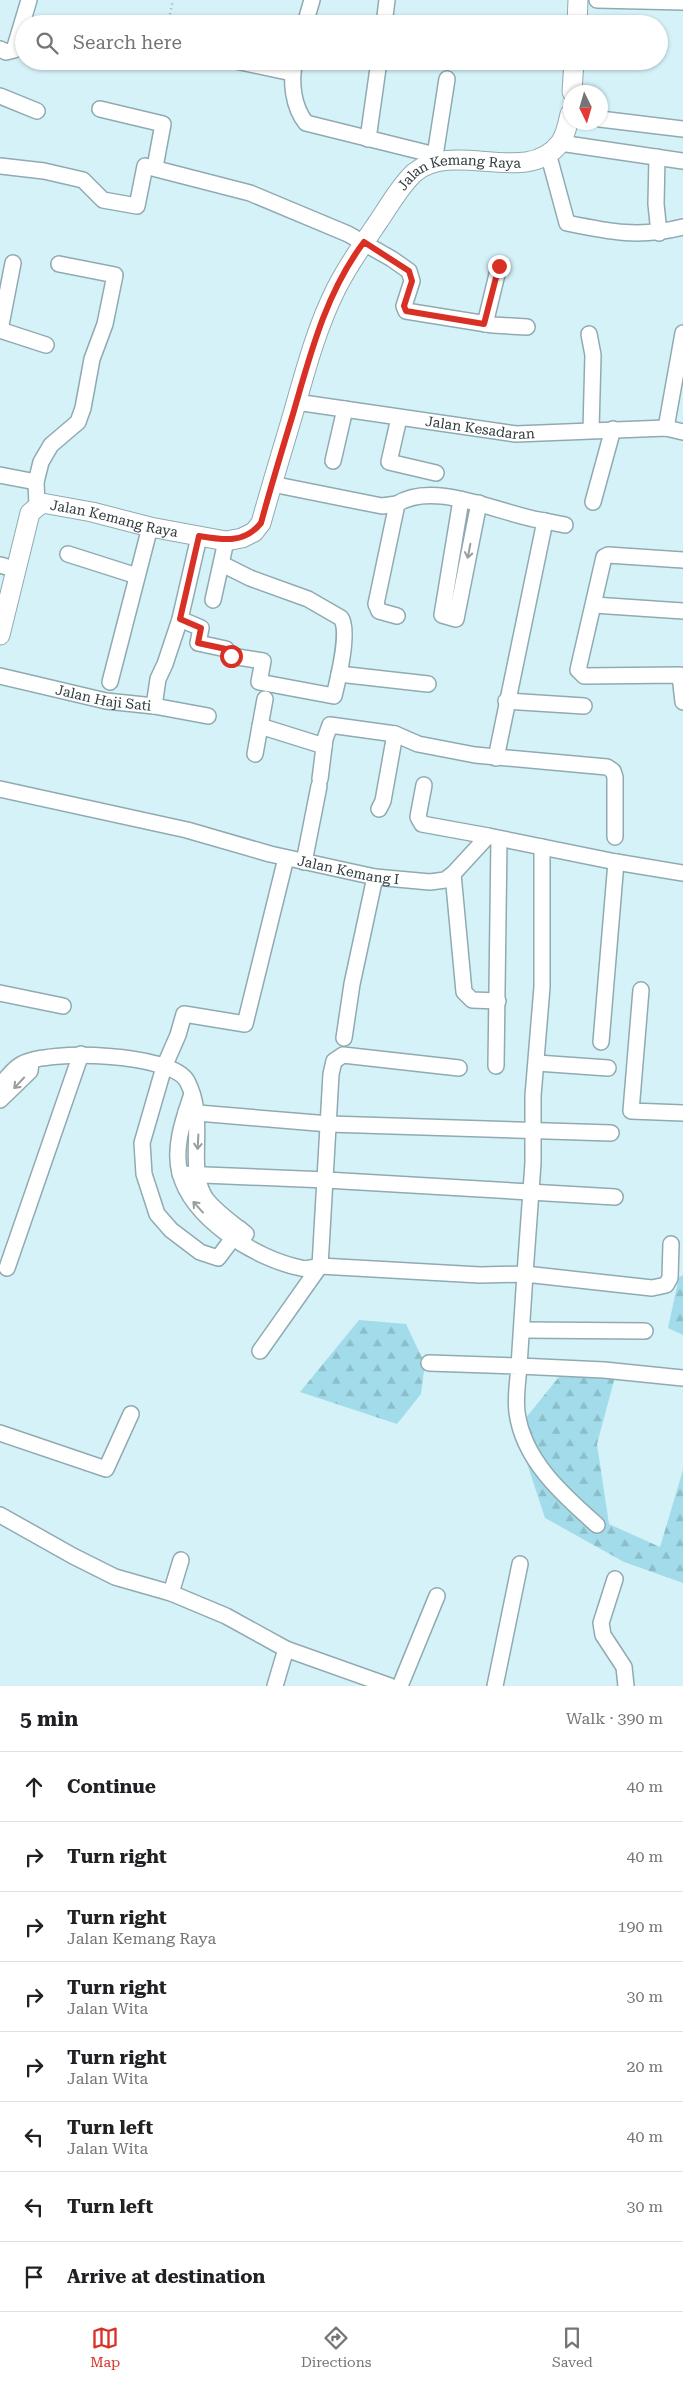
<!DOCTYPE html>
<html lang="en">
<head>
<meta charset="utf-8">
<style>
  :root { --surface:#fff; --page:#f6f6f6; --text:#202124; --muted:#757577; --line:#e0e0e0; --accent:#d93025 }
  body { margin:0; font-family:"Roboto Serif",serif; background:var(--page); color:var(--text) }
  .compass { position:absolute; left:563px; top:85px; width:45px; height:45px; border-radius:50%; background:var(--surface); box-shadow:0 1px 4px #0004; rotate:175deg }
  .stop { position:absolute; width:15px; height:15px; margin:-11px; border:4px solid #d93025; border-radius:50%; background:#fff }
  .stop.end { background:#d93025; border-color:#fff; box-shadow:0 1px 5px #0008 }
  .list { margin:0; padding:0; list-style:none }
  h2 { display:flex; justify-content:space-between; align-items:center; height:65px; margin:0; padding:0 20px; font-size:21px }
  h2 small { font-size:16px; font-weight:400; color:var(--muted) }
  .list li { display:grid; grid-template-columns:32px 1fr auto; gap:15px; align-items:center; box-sizing:border-box; height:70px; padding:0 20px; border-top:1px solid var(--line) }
  .list b { display:block; font-size:19px; white-space:nowrap }
  .list p { margin:0; font-size:16px; white-space:nowrap; color:var(--muted) }
  .list em { font-size:16px; font-style:normal; color:var(--muted) }
  .icon { flex:none; width:28px; height:28px; fill:none; stroke:currentColor; stroke-width:2; stroke-linecap:round; stroke-linejoin:round }
  .map { position:relative; flex:none; width:683px; height:1686px; overflow:hidden }
  .search { position:absolute; background:var(--surface); box-shadow:0 1px 4px #0004; left:15px; right:15px; top:15px; height:55px; display:flex; align-items:center; gap:12px; box-sizing:border-box; padding:0 18px; border-radius:28px; color:var(--muted); font-size:19px }
  .sheet { height:625px; background:var(--surface) }
  nav { display:flex; justify-content:space-around; align-items:center; box-sizing:border-box; height:70px; border-top:1px solid var(--line); background:var(--surface); font-size:14px; color:var(--muted) }
  nav a { display:grid; justify-items:center; gap:2px }
  nav .on { color:var(--accent) }
  .map>svg:first-child { display:block }
</style>
</head>
<body>
<div class="map">
<svg width="683" height="1686" viewBox="0 0 683 1686">
  <defs>
    <pattern id="forest-firs" width="22" height="20" patternUnits="userSpaceOnUse" patternTransform="scale(1.25)"><rect width="22" height="20" fill="#a2dcea"/><path d="M5 1l3.5 6h-7zM16 11l3.5 6h-7z" fill="#8cbeca"/></pattern>
  </defs>
  <rect width="100%" height="100%" fill="#d6f2f9"/>
  <!-- forest -->
  <g fill="url(#forest-firs)">
    <polygon points="683,1275 683,1335 668,1328 679,1277"/>
    <polygon points="359,1320 406,1324 425,1364 421,1394 397,1424 300,1392"/>
    <polygon points="567,1367 615,1377 597,1444 609,1524 660,1547 683,1470 683,1583 624,1562 545,1518 516,1430"/>
  </g>
  <g fill="none" stroke-linecap="round" stroke-linejoin="round">
    <!-- minor casing -->
    <g stroke="#90aab1" stroke-width="18">
      <g id="minor">
        <polyline points="597,0 683,2"/>
        <polyline points="305,24 312,0"/>
        <polyline points="384,24 387,0"/>
        <polyline points="0,49 6,52 14,50 29,0"/>
        <polyline points="236,61 292,73"/>
        <path d="M 295,61 C 290,81 293,107 306,123 L 435,155"/>
        <polyline points="0,96 37,111"/>
        <polyline points="100,109 163,124 155,167"/>
        <polyline points="600,119 683,129"/>
        <polyline points="368,139 379,61"/>
        <polyline points="560,143 683,161"/>
        <path d="M 548,153 L 567,223 C 610,232 640,238 683,227"/>
        <polyline points="657,157 656,204 659,233"/>
        <polyline points="434,162 447,79"/>
        <polyline points="0,166 44,171 83,180 103,200 137,206 145,166 250,193 348,234 392,259 409,271 412,281 404,306 406,311 493,325 527,327"/>
        <polyline points="485,324 499,266"/>
        <polyline points="0,330 13,263"/>
        <polyline points="0,330 46,345"/>
        <polyline points="589,334 593,355 591,430"/>
        <path id="s1" d="M 296,402 L 516,434 L 666,428 L 683,432"/>
        <polyline points="399,418 389,462 436,473"/>
        <polyline points="666,428 683,333"/>
        <polyline points="333,461 345,409"/>
        <polyline points="0,475 36,482 37,506"/>
        <polyline points="36,482 41,462 51,445 78,422 83,408 92,359 105,324 115,275 59,264"/>
        <polyline points="272,484 382,506 397,504"/>
        <polyline points="461,500 442,615 456,619 479,503"/>
        <polyline points="593,502 613,429"/>
        <polyline points="545,521 565,525"/>
        <polyline points="68,554 137,576"/>
        <polyline points="683,560 608,555 604,557 578,670 584,676 680,675 683,702"/>
        <polyline points="0,565 17,570"/>
        <polyline points="213,600 226,541"/>
        <polyline points="594,605 683,611"/>
        <path d="M 397,616 L 379,611 L 376,604 L 397,504 C 435,479 504,516 545,521 L 496,758"/>
        <path d="M 180,619 L 201,628 L 198,643 L 226,649 L 231,656 L 263,661 L 259,682 L 334,696 C 338,680 350,631 341,618 L 308,599 L 250,578 L 222,564"/>
        <polyline points="339,674 428,684"/>
        <path id="s2" d="M 0,676 L 106,701 L 154,706 L 208,716"/>
        <polyline points="110,682 150,527"/>
        <polyline points="506,701 584,706"/>
        <polyline points="154,706 158,679 165,664 180,619 199,537"/>
        <polyline points="260,726 324,746"/>
        <polyline points="255,754 265,699"/>
        <polyline points="320,779 325,739 330,725 395,734 418,744 475,755 607,767 613,771 615,777 615,837"/>
        <polyline points="424,785 418,817 422,824 488,836"/>
        <path id="s3" d="M 0,789 L 187,830 L 270,854 L 375,877 L 430,882 L 445,880 L 453,874 L 488,836 L 616,862 L 683,873"/>
        <polyline points="379,809 383,801 395,734"/>
        <polyline points="304,862 319,786"/>
        <polyline points="453,874 464,992 472,1000 498,1001"/>
        <polyline points="641,990 631,1111 683,1113"/>
        <polyline points="0,993 63,1006"/>
        <polyline points="344,1038 352,984 375,877"/>
        <polyline points="601,1042 616,862"/>
        <polyline points="537,1063 608,1068"/>
        <polyline points="496,1066 499,839"/>
        <path d="M 0,1085 C 7,1079 13,1068 22,1064 C 48,1049 171,1053 187,1081 C 208,1120 185,1168 206,1199 C 217,1213 232,1223 246,1234"/>
        <path d="M 192,1094 C 184,1118 173,1147 180,1173 C 192,1219 256,1259 301,1268 C 307,1270 314,1267 320,1266 L 480,1275 L 525,1274 L 533,1163 L 533,1096 L 542,987 L 542,847"/>
        <polyline points="0,1100 30,1071 31,1062"/>
        <polyline points="186,1112 329,1124 611,1133"/>
        <polyline points="180,1174 326,1180 615,1197"/>
        <polyline points="240,1229 218,1258 200,1252 171,1230 157,1214 144,1174 142,1143 164,1067 178,1035 184,1014 245,1024 286,858"/>
        <polyline points="671,1244 670,1278 666,1285 652,1288 525,1274 519,1366 604,1370 683,1378"/>
        <polyline points="7,1268 81,1054"/>
        <polyline points="522,1330 645,1331"/>
        <polyline points="260,1351 320,1266 331,1074 334,1061 343,1055 459,1068"/>
        <path d="M 429,1363 L 519,1366 C 518,1381 515,1397 517,1412 C 523,1460 563,1495 597,1525"/>
        <polyline points="0,1433 106,1469 131,1414"/>
        <polyline points="0,1515 73,1556 115,1577 171,1593 226,1616 286,1649 390,1686"/>
        <polyline points="615,1579 601,1623 603,1635 624,1667 626,1686"/>
        <polyline points="171,1593 181,1560"/>
        <polyline points="275,1686 286,1649"/>
        <polyline points="400,1686 437,1596"/>
        <polyline points="495,1686 520,1564"/>
      </g>
    </g>
    <!-- tertiary casing -->
    <g stroke="#90aab1" stroke-width="21">
      <g id="tertiary">
        <polyline points="577,24 578,0"/>
        <polyline points="572,92 574,61"/>
        <path id="s4" d="M 0,635 L 30,513 L 42,503 L 92,512 L 150,527 L 226,541 L 242,538 L 254,532 L 261,523 C 271,487 282,451 293,414 C 305,372 316,329 336,289 C 348,265 363,244 378,222 C 389,206 400,186 414,173 C 453,139 527,187 560,143 C 566,135 568,123 570,114"/>
      </g>
    </g>
    <!-- path -->
    <polyline stroke="#9bb1b7" stroke-width="2.5" stroke-dasharray="1 4" stroke-linecap="butt" points="168,24 173,0"/>
    <!-- minor -->
    <use href="#minor" stroke="#fff" stroke-width="15"/>
    <!-- tertiary -->
    <use href="#tertiary" stroke="#fff" stroke-width="19"/>
  </g>
  <!-- one-way arrows -->
  <defs><path id="oneway-shaft" d="M-6 0H5M1.5-3L5.5 0L1.5 3" fill="none" stroke-width="1.6" stroke-linecap="round" stroke-linejoin="round" transform="scale(1.25)"/></defs>
  <g stroke="#989d9e">
    <use href="#oneway-shaft" transform="translate(469 551) rotate(101)"/>
    <use href="#oneway-shaft" transform="translate(19 1083) rotate(133)"/>
    <use href="#oneway-shaft" transform="translate(198 1142) rotate(93)"/>
    <use href="#oneway-shaft" transform="translate(198 1207) rotate(-132)"/>
  </g>
  <g fill="none" stroke-linecap="round" stroke-linejoin="round">
    <!-- route -->
    <path stroke="#d93025" stroke-width="6" d="M 231,656 L 226,649 L 198,643 L 201,628 L 180,619 L 199,536 C 223,540 244,544 261,523 C 271,486 282,450 293,414 C 310,355 326,292 364,242 L 409,271 L 412,281 L 404,306 L 406,311 L 484,324 L 499,266"/>
  </g>
  <g text-anchor="middle" stroke-width="5" stroke-linejoin="round" paint-order="stroke">
    <!-- street labels -->
    <g font-size="14" fill="#303b3e" stroke="#d6f2f9">
      <text dy="5" stroke="none"><textPath href="#s4" startOffset="801">Jalan Kemang Raya</textPath></text>
      <text dy="5" stroke="none"><textPath href="#s1" startOffset="186">Jalan Kesadaran</textPath></text>
      <text dy="5" stroke="none"><textPath href="#s4" startOffset="215">Jalan Kemang Raya</textPath></text>
      <text dy="5" stroke="none"><textPath href="#s2" startOffset="106">Jalan Haji Sati</textPath></text>
      <text dy="5" stroke="none"><textPath href="#s3" startOffset="358">Jalan Kemang I</textPath></text>
    </g>
  </g>
</svg>
<svg class="compass" viewBox="-18 -18 36 36"><path d="M0-13l5 13h-10z" fill="#e53935"/><path d="M0 13l5-13h-10z" fill="#757577"/></svg>
<div class="stop" style="left:231px;top:656px"></div>
<div class="stop end" style="left:499px;top:266px"></div>
<div class="search"><svg class="icon" aria-label="search" viewBox="0 0 24 24"><circle cx="10" cy="10" r="6"/><path d="M15 15l6 6"/></svg>Search here</div>
</div>
<section class="sheet">
<h2>5 min<small>Walk · 390 m</small></h2>
<ul class="list">
<li><svg class="icon" aria-label="ahead" viewBox="0 0 24 24"><path d="M12 20V5M6 11l6-6 6 6"/></svg><div><b>Continue</b></div><em>40 m</em></li>
<li><svg class="icon" aria-label="right" viewBox="0 0 24 24"><path d="M7 20v-9h11M14 6l5 5-5 5"/></svg><div><b>Turn right</b></div><em>40 m</em></li>
<li><svg class="icon" aria-label="right" viewBox="0 0 24 24"><path d="M7 20v-9h11M14 6l5 5-5 5"/></svg><div><b>Turn right</b><p>Jalan Kemang Raya</p></div><em>190 m</em></li>
<li><svg class="icon" aria-label="right" viewBox="0 0 24 24"><path d="M7 20v-9h11M14 6l5 5-5 5"/></svg><div><b>Turn right</b><p>Jalan Wita</p></div><em>30 m</em></li>
<li><svg class="icon" aria-label="right" viewBox="0 0 24 24"><path d="M7 20v-9h11M14 6l5 5-5 5"/></svg><div><b>Turn right</b><p>Jalan Wita</p></div><em>20 m</em></li>
<li><svg class="icon" aria-label="left" viewBox="0 0 24 24"><path d="M17 20v-9H6M10 6l-5 5 5 5"/></svg><div><b>Turn left</b><p>Jalan Wita</p></div><em>40 m</em></li>
<li><svg class="icon" aria-label="left" viewBox="0 0 24 24"><path d="M17 20v-9H6M10 6l-5 5 5 5"/></svg><div><b>Turn left</b></div><em>30 m</em></li>
<li><svg class="icon" aria-label="arrive" viewBox="0 0 24 24"><path d="M6 21V4h12l-3 4 3 4H6"/></svg><div><b>Arrive at destination</b></div></li>
</ul>
</section>
<nav>
<a class="on"><svg class="icon" aria-label="map" viewBox="0 0 24 24"><path d="M3 6l6-2 6 2 6-2v14l-6 2-6-2-6 2zM9 4v14M15 6v14"/></svg>Map</a>
<a><svg class="icon" aria-label="directions" viewBox="0 0 24 24"><path d="M12 3l9 9-9 9-9-9zM9 14v-3h6M13 9l2 2-2 2"/></svg>Directions</a>
<a><svg class="icon" aria-label="saved" viewBox="0 0 24 24"><path d="M7 4h10v16l-5-4-5 4z"/></svg>Saved</a>
</nav>
</body>
</html>
